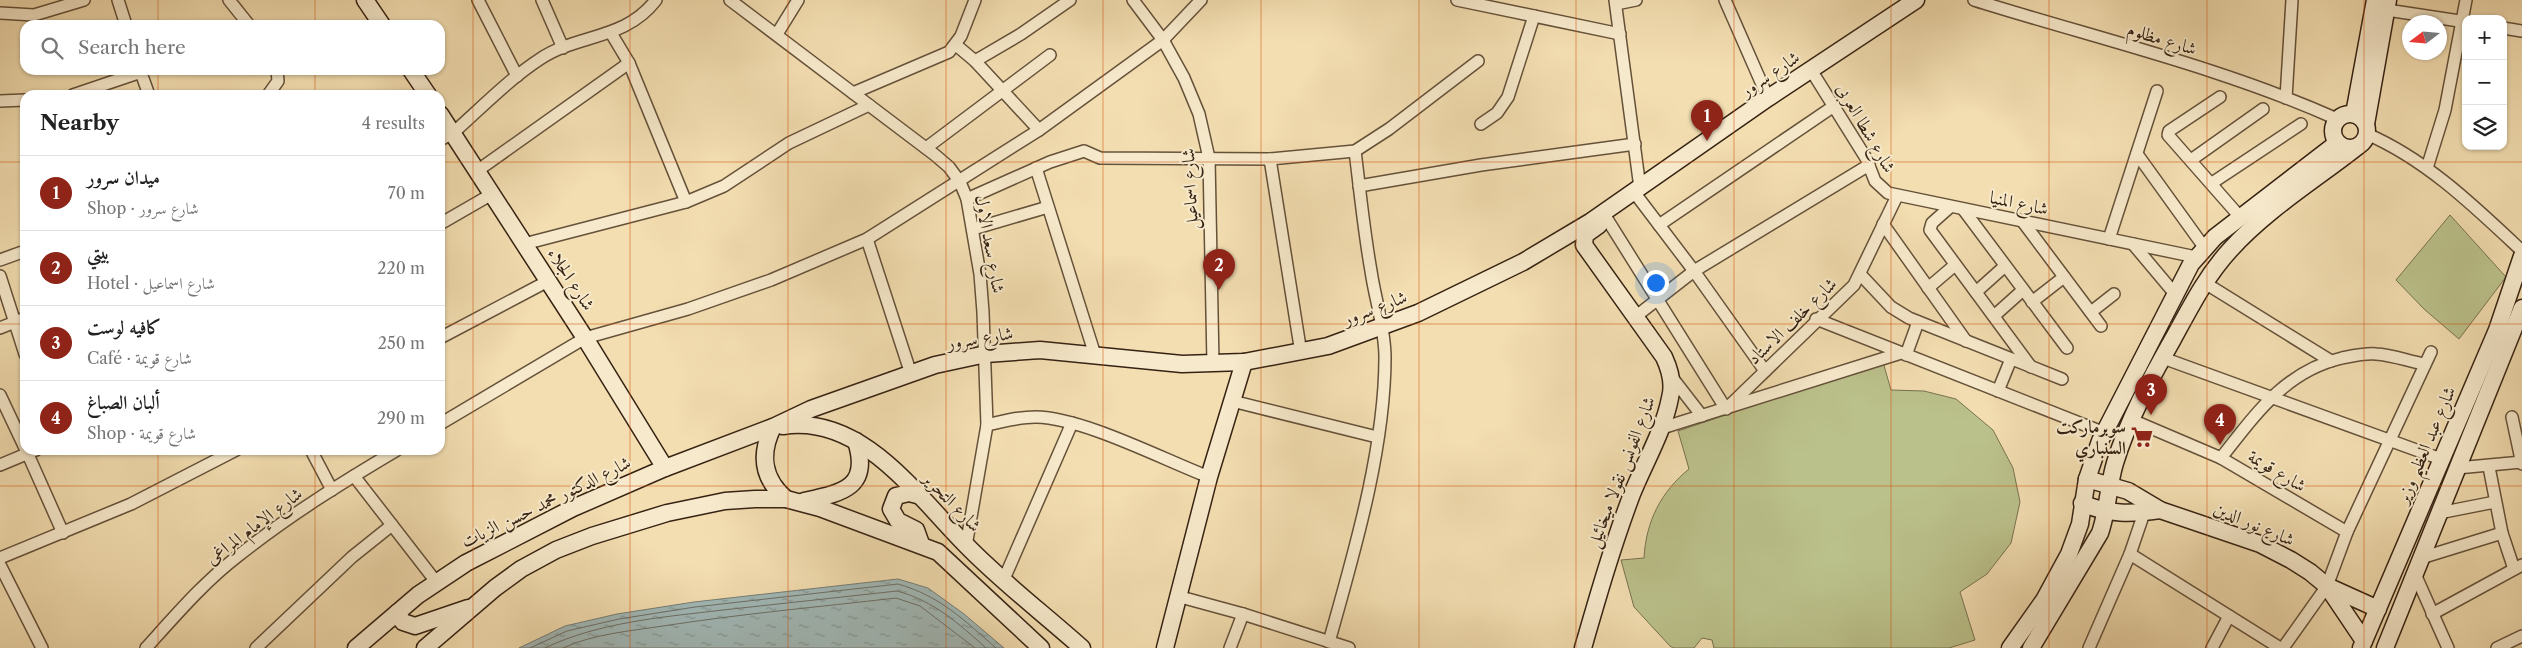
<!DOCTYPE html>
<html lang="en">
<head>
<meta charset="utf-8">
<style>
  :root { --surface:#fff; --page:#f6f6f6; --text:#222; --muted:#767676; --line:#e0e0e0; --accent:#8f2418 }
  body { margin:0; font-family:"Libre Caslon Text",Amiri,serif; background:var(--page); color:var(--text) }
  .controls { position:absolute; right:15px; top:15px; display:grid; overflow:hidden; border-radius:10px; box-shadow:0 1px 4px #0004 }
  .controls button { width:45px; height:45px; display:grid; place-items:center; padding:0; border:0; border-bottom:1px solid var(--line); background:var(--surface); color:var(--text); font:25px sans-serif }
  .compass { position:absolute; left:2402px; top:15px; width:45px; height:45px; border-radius:50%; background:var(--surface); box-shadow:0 1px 4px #0004; rotate:254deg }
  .you { position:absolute; left:1655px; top:282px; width:18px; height:18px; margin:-12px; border:4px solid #fff; border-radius:50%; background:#1a73e8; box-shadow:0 0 0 8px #1a73e833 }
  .badge { display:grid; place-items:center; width:32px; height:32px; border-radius:50%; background:var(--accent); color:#fff; font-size:16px; font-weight:700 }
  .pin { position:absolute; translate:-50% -41px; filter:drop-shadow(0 1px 2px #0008) }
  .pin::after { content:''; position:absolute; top:26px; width:18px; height:15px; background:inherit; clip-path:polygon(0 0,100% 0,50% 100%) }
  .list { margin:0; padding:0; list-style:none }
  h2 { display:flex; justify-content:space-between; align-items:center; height:65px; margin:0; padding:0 20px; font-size:21px }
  h2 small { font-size:16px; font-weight:400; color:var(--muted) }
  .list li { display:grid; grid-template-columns:32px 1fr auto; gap:15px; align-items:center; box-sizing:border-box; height:75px; padding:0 20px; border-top:1px solid var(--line) }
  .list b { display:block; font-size:19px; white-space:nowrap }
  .list p { margin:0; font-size:16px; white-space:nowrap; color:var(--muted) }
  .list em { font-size:16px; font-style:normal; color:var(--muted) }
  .icon { flex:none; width:28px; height:28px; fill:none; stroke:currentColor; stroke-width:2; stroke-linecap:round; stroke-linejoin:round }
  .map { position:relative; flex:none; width:2522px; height:648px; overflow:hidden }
  .search { position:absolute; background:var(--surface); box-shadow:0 1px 4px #0004; left:20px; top:20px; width:425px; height:55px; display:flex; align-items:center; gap:12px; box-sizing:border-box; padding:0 18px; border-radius:15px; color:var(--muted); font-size:19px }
  .panel { position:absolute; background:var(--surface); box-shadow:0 1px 4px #0004; left:20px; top:90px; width:425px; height:365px; border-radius:15px }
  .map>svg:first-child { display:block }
</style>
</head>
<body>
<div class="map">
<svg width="2522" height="648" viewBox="0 0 2522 648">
  <defs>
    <pattern id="water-ripples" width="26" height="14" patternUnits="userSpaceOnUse" patternTransform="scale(1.25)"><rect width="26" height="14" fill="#a1b9b8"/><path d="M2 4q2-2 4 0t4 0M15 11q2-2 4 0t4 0" fill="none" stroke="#849694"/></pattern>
  </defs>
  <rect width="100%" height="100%" fill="#f3deb1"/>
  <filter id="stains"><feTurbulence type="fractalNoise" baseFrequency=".004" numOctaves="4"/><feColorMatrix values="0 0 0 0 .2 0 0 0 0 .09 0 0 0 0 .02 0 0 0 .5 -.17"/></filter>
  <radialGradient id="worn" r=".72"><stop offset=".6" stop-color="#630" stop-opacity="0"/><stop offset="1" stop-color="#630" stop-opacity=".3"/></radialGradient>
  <!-- garden -->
  <g fill="#bbc18b" stroke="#78724f">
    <polygon points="2450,215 2506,277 2459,339 2424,309 2396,280"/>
    <path d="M 1883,362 L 1891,390 L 1924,391 L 1956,399 L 1993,430 L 2013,468 L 2020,502 L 2011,543 L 1987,574 L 1960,592 L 1975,640 L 1949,648 L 1714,648 L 1712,640 L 1702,638 L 1694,648 L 1673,648 L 1670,646 L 1634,607 L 1621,560 L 1644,558 C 1646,521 1661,492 1689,469 L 1678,431 Z"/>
  </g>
  <!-- water -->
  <polygon fill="url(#water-ripples)" stroke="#767d76" points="898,579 928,588 964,614 1004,648 519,648 565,626 617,614 694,602"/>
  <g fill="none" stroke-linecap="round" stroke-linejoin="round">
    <!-- shore -->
    <g stroke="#6c6e66" stroke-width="1">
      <path d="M 530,648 L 567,631 L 619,619 L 695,607 L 898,584 C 940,596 964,620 996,648"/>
      <path d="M 545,648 C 599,622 664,617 723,610 C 781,604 839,597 897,591 C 934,601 958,623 986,648"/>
      <path d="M 563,648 C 593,634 630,631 663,626 C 740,614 818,607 896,598 L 920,606 L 975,648"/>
    </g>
    <!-- street casing -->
    <g stroke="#65513a" stroke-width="14">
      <g id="street">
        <polyline points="118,0 126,25"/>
        <polyline points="229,0 249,25"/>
        <polyline points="478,0 517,76"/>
        <polyline points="542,0 563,48"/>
        <polyline points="730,0 935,155 949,167 960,182 967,199 980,274 983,312 987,425 966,546"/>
        <polyline points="1133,0 1163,40 1184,78 1199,114 1209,158 1213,364"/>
        <polyline points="1457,0 1620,34"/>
        <polyline points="1615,0 1640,188"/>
        <polyline points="1725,0 1768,98"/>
        <path d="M 1974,0 C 2095,38 2221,67 2337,119"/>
        <polyline points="1616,4 1636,0"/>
        <polyline points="2387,10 2466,22"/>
        <polyline points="0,13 34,15 84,0"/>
        <polyline points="2503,28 2522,31"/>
        <polyline points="611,33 629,63 686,202"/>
        <polyline points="777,34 798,0"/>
        <polyline points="956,45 975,61 1039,130"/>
        <polyline points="975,61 1021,34 1070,0"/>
        <polyline points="140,70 149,95"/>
        <polyline points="1811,70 1866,158 1875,181 1888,193 2196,257"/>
        <polyline points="853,93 949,52 961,36 975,0"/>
        <polyline points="73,95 141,72"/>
        <polyline points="268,95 278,81 277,70"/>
        <polyline points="2220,97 2169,131 2168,135 2241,218"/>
        <polyline points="2286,98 2292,0"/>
        <polyline points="0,101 25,100"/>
        <polyline points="1481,124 1497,113 1508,97 1534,16"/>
        <path d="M 2367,134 C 2427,160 2475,207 2522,251"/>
        <path d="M 440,140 L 453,133 C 481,108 508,80 540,59 C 579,33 624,41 656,0"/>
        <polyline points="926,148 1050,55"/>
        <polyline points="2137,154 2204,247"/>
        <polyline points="1270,159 1301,353"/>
        <polyline points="2191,160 2263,109"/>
        <polyline points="1036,168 1095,355"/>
        <polyline points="2427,168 2445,110 2466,0"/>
        <polyline points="477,171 629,63"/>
        <polyline points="2212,183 2301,124"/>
        <polyline points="1359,186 1481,165 1635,144"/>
        <polyline points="1634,192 1694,271 1765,371"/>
        <polyline points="967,199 1050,162 1084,151 1100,158 1270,159 1355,151 1389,129 1478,61"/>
        <polyline points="1950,207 1932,223 1930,230 2031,367"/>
        <polyline points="1963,209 2067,348"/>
        <polyline points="1607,219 1726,409 1854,285 1897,196"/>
        <polyline points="2023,222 2101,326"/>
        <polyline points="440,224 492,194"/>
        <polyline points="1883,224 1966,341"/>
        <polyline points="1659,225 1834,106"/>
        <polyline points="973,229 1048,207"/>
        <polyline points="867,239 911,374"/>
        <polyline points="2109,239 2157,91"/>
        <polyline points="524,244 686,202 724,186 789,143 869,105"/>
        <polyline points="2133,244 2175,294"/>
        <polyline points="0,260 25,251"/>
        <polyline points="1860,274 1891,307 1909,318 2062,379"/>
        <polyline points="0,276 25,354"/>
        <polyline points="2205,283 2331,361"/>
        <polyline points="1928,288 1955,265"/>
        <polyline points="1976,292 2005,266"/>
        <polyline points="2032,302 2064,277"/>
        <polyline points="2091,312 2114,294"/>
        <polyline points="1994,316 2023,290"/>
        <polyline points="1635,317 1694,271 1869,165"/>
        <polyline points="1816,319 2105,433"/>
        <polyline points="0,328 25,318"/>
        <polyline points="440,338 548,281"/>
        <polyline points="1906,355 1918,322"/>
        <polyline points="2163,358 2441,459"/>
        <polyline points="1671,376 1702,416"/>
        <polyline points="1998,391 2011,359"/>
        <polyline points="0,395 25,448"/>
        <polyline points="1232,401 1377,437"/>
        <polyline points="2512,417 2522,464"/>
        <polyline points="2132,420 2221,458 2347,532"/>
        <polyline points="440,424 585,338 688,309 771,280 867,239 1039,130 1163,40 1201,0"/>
        <path d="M 987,425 C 1003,421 1019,417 1036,417 C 1084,418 1162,459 1209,477"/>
        <polyline points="1659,429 1901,353"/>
        <polyline points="26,450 63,533"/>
        <polyline points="311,450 332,490"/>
        <path d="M 2221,458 C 2255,415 2285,371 2342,358 C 2352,356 2365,353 2376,354 C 2392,355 2408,361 2424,364"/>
        <polyline points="0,465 36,450"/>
        <polyline points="2489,467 2502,533 2514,569"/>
        <polyline points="2457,468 2522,462"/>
        <polyline points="354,476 437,583"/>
        <polyline points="2439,513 2495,502"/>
        <polyline points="2130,554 2280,648"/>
        <polyline points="0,558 131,504 236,450"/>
        <polyline points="2421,558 2502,533"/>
        <polyline points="0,565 42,648"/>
        <polyline points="2415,574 2448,648"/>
        <polyline points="1004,579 1072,423"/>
        <polyline points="1177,596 1243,614 1349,648"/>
        <polyline points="2432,614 2522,565"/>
        <path d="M 1329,642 C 1354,553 1385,449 1385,357 C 1385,328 1375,299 1371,271 C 1364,232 1360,191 1355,151"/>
        <path d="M 146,648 C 175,616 204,582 238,556 C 288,516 343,482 397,450"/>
        <polyline points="256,648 352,557 392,525"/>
        <polyline points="1230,648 1243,614"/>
        <polyline points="2089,648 2130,554 2144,513"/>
        <polyline points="2212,648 2229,616"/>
        <polyline points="2283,648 2327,586 2347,532 2431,352"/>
        <polyline points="2497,648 2522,636"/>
      </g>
    </g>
    <!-- secondary casing -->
    <g stroke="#362213" stroke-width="19">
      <g id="secondary">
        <polyline points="365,0 382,25"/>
        <polyline points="411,70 428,95"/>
        <circle cx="2350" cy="131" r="17"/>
        <polyline points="440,114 585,338 665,468"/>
        <polyline points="2354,114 2375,0"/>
        <polyline points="2366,124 2388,0"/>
        <path d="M 783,426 C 862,414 917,496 966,545 C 1002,582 1044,614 1082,648"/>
        <path d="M 773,427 C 759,455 763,479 786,499"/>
        <polyline points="2087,479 2128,491 2160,510 2260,544 2291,560 2310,572 2327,586 2364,641"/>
        <path d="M 804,501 C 842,493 871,488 856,441"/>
        <path d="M 2082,503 C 2108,515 2132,514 2160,510"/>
        <polyline points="921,544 916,530 898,521 891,509 896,496 909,493 921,496"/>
        <polyline points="2327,586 2378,609"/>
        <polyline points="397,613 403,622 415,626 468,608"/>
        <polyline points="356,648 418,595 466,563 573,508 665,468 773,427 811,409 935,365 986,354 1040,350 1182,364 1244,362 1328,346 1418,313 1523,262 1590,222 1768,98 1916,0"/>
        <polyline points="425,648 495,588 521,569 556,550 592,536 667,513 725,501 755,499 786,499 820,508 938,552 1041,648"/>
        <polyline points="1165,648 1209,477 1244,362"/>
        <path d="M 1583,648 C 1598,596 1613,544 1632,494 C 1644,464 1664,430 1670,398 C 1674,384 1670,370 1664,357 L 1584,245 L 1585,235 L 1599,225"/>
        <polyline points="2010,648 2044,600 2069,554 2080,524 2087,479 2100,441 2191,264 2215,237 2337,143"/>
        <path d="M 2031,648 L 2100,533 C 2108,510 2108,486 2115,463 C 2128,420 2151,378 2173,339 C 2190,308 2206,276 2230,250 C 2266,210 2315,180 2357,147"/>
        <polyline points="2361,648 2497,330 2522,256"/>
        <polyline points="2385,648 2522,308"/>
      </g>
    </g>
    <!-- street -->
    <use href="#street" stroke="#f7eacc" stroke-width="11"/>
    <!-- secondary -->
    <use href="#secondary" stroke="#f7eacc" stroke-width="16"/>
  </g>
  <!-- grid -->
  <path fill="none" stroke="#d6540d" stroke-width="1" stroke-opacity="0.55" d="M 158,0 L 158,25M 315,0 L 315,25M 473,0 L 473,648M 630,0 L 630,648M 788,0 L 788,648M 946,0 L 946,648M 1103,0 L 1103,648M 1261,0 L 1261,648M 1419,0 L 1419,648M 1576,0 L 1576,648M 1734,0 L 1734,648M 1891,0 L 1891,648M 2049,0 L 2049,648M 2207,0 L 2207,648M 2364,0 L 2364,648M 158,70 L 158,95M 315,70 L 315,95M 0,162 L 25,162M 440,162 L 2522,162M 0,324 L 25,324M 440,324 L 2522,324M 158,450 L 158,648M 315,450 L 315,648M 0,486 L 2522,486"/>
  <!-- icons -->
  <defs>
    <g id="supermarket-bare" transform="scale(1.725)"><path d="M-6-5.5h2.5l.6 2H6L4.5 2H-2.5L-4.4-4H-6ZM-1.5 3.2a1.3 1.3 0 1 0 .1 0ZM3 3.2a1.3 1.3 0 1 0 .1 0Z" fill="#8f2418" stroke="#f7eacc" stroke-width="2.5" paint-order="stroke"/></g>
  </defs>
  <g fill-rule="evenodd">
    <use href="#supermarket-bare" x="2142" y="437"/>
  </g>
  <g text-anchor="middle" stroke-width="4" stroke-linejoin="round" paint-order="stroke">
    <!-- street labels -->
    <g font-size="18" fill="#362213" stroke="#f7eacc">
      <text transform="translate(2162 39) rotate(17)" y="6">شارع مظلوم</text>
      <text transform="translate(1770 74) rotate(-34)" y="6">شارع سرور</text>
      <text transform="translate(1866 128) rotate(60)" y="6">شارع شطا العربى</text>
      <text transform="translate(1190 189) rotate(-93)" y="6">شارع اسماعيل</text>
      <text transform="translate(2019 203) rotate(12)" y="6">شارع المنيا</text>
      <text transform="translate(990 244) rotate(80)" y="6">شارع سعد الاول</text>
      <text transform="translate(571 279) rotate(57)" y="6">شارع الجلاء</text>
      <text transform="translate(1375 308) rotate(-21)" y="6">شارع سرور</text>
      <text transform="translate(1792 321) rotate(-44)" y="6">شارع خلف الاستاد</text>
      <text transform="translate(980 338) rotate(-9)" y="6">شارع سرور</text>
      <text transform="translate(2426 445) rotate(-67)" y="6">شارع عبد العظيم وزير</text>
      <text transform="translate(2277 471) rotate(31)" y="6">شارع قويمة</text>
      <text transform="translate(1621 472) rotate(-69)" y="6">شارع الفونس نقولا ميخائيل</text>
      <text transform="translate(546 502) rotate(-26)" y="6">شارع الدكتور محمد حسن الزيات</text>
      <text transform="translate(952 502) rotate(46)" y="6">شارع التحرير</text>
      <text transform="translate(2254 524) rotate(23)" y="6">شارع نور الدين</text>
      <text transform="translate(254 526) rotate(-37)" y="6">شارع الإمام المراغى</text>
    </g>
    <!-- poi labels -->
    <g font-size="18" font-weight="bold" fill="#362213" stroke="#f7eacc" text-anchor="end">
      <text x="2126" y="433">سوبرماركت<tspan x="2126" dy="21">السنباري</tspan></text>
    </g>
  </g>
  <rect width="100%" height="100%" filter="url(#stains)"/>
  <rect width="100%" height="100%" fill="url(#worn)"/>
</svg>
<div class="controls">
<button>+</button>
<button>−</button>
<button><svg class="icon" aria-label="layers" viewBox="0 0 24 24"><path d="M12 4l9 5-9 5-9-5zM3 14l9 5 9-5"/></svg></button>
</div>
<svg class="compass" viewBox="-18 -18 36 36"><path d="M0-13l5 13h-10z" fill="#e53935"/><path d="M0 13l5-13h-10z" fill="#767676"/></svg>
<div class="you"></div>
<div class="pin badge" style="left:1707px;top:141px">1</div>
<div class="pin badge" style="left:1219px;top:290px">2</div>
<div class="pin badge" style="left:2151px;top:415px">3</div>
<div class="pin badge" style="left:2220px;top:445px">4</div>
<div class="search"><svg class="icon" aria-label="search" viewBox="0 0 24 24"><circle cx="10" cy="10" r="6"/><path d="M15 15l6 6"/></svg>Search here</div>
<section class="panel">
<h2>Nearby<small>4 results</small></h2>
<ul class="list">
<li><span class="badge">1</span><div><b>ميدان سرور</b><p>Shop · شارع سرور</p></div><em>70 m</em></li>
<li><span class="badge">2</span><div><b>بيتي</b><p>Hotel · شارع اسماعيل</p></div><em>220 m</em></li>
<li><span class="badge">3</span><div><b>كافيه لوست</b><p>Café · شارع قويمة</p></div><em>250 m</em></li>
<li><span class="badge">4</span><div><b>ألبان الصباغ</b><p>Shop · شارع قويمة</p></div><em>290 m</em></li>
</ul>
</section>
</div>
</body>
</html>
